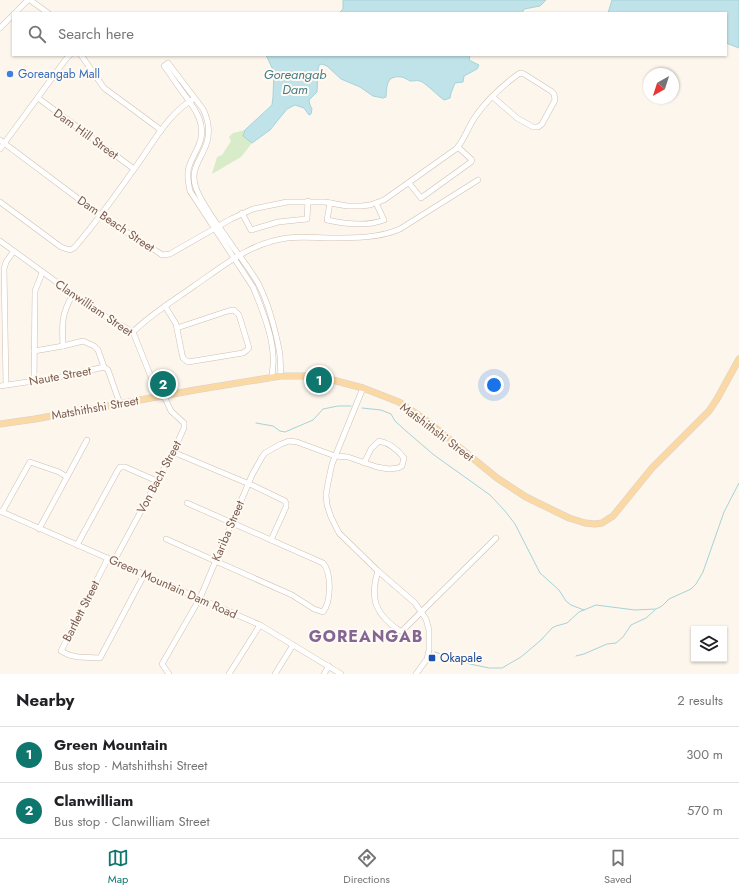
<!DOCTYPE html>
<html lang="en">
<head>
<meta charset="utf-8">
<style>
  :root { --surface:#fff; --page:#f2f2f2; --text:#202124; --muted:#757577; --line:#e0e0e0; --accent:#0f766e }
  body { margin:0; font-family:Jost,sans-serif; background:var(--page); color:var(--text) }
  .controls { position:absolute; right:12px; bottom:12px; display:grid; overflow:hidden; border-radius:0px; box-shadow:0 1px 3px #0004 }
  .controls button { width:36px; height:36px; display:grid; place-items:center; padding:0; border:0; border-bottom:1px solid var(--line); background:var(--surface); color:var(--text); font:20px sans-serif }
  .compass { position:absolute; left:643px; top:68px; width:36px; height:36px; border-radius:50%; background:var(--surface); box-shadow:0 1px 3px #0004; rotate:219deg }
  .you { position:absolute; left:494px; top:385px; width:14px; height:14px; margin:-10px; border:3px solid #fff; border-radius:50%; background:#1a73e8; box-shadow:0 0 0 6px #1a73e833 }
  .badge { display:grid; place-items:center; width:26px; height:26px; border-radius:50%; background:var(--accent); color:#fff; font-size:13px; font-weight:700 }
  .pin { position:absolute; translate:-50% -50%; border:2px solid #fff; box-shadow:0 1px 4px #0006 }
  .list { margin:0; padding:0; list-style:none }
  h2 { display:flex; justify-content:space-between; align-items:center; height:52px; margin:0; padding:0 16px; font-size:17px }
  h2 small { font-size:13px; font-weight:400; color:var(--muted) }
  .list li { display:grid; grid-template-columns:26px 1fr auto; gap:12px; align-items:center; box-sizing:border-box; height:56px; padding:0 16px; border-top:1px solid var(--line) }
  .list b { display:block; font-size:15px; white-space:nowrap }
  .list p { margin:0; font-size:13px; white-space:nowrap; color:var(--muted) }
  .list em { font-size:13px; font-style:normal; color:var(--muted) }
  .icon { flex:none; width:22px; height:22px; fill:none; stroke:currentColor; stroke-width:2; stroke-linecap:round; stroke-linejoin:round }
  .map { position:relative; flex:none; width:739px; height:674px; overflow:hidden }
  .search { position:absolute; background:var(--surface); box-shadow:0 1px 3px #0004; left:12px; right:12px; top:12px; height:44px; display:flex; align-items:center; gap:10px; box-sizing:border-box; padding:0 14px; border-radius:0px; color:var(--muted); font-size:15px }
  .sheet { height:164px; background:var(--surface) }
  nav { display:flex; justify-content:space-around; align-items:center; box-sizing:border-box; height:56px; border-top:1px solid var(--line); background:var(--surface); font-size:11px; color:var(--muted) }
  nav a { display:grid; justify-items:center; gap:2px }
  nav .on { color:var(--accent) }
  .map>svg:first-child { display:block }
</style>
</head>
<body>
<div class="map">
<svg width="739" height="674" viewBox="0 0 739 674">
  <rect width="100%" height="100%" fill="#fdf6ec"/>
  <!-- green -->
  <polygon fill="#d8ecc9" points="245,130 243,136 252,143 241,157 212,174 217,157 222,155 231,141 229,137 233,133"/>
  <!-- water -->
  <g fill="#bfe3e8" stroke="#a5d3da">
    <polygon points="343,0 546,0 540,6 524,9 522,13 339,13 343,9"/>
    <polygon points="612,0 739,0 739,48 726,43 726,13 608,13"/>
    <path d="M 266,55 L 470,55 L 469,60 L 479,65 L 477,69 L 464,76 L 463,82 L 455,83 L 451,93 L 450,98 L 444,100 C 437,95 432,89 425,84 C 419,79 417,81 410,81 C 408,80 405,78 402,77 C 386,75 387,86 386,97 L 383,98 L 373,96 L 360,87 L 341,79 L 327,66 L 322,64 L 319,65 L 318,69 L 317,92 L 309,100 L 310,105 L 312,109 L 311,114 L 309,115 L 304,108 L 295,105 L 287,109 L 270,130 L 252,143 L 243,136 L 245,130 L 272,105 L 273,97 L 274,72 Z"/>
  </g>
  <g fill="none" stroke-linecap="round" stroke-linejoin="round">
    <!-- stream -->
    <g stroke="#a5d3da" stroke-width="1">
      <polyline points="362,408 381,410 391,414 395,421 406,431 434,455 490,495 505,511 515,524 540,573 559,590 566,601 571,605 584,610"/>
      <polyline points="256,423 273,426 280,431 285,432 313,420 323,409 338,406 351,406"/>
      <polyline points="435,652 470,664 489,668 502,668 521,657 541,640 552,628 556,626 567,623 579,612 596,605 635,610 656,609 662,606 669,599 691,589 696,584 703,572 724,512 739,483"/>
      <polyline points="576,656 584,654 607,644 616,643 623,637 631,625 646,618 655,610"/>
    </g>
    <!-- minor casing -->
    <g stroke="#d1beb0" stroke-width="6">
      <g id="minor">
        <polyline points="30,0 48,13"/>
        <polyline points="15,13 28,0"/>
        <polyline points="0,28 13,15"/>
        <polyline points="81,55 104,88 157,127 161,131"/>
        <polyline points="38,98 134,169"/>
        <path d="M 0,140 L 100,215 L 158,252 L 162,255 L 170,254 L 231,219 L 253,209 L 287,202 L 325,202 L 347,206 L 361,206 L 370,205 L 384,200 L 456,149 C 464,141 468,127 475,117 C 486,101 501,87 517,75 L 520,73 L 524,74 L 551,91 L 554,94 L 555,100 L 542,124 L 538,127 L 533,127 L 517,118 L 493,97"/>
        <polyline points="0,149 66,59 70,55"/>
        <polyline points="409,183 421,198 471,162 472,160 458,147"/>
        <path d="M 0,202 L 61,247 L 70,250 L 74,248 C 97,222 117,193 137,165 C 153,143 168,114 192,100"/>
        <path d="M 330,203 L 327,220 C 345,224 366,227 384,220 L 376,203"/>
        <polyline points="242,213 251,230 278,222 307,219 308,201"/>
        <polyline points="0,241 73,294 101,314 133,332 155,387 158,397"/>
        <polyline points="165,306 176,324 182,354 183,358 188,362 243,353 247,350 249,348 239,315 234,310 228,311 177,328"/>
        <path d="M 133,332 C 151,314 173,301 194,286 C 223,266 250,243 287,238 C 302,236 317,238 332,238 C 355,238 379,238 400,229 L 478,180"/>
        <path d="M 63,346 C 62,324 61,315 73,294"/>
        <polyline points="34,351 63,346 83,341 94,346 98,350 104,367"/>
        <path d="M 272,378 C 272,371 274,363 273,356 C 273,336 261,306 253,287 L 190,191 C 185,168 189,166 198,147 C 208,126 196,110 184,94 C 177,85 171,75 164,66 L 168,63 L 203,109 C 208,119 210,131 207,142 C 202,159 189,169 196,188 C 203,207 222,230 233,247 C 242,259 252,272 259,285 C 268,303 275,329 279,349 C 281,358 280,367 281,376"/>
        <polyline points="34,381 35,291 42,273"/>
        <polyline points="6,385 4,269 6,262 13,252"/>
        <polyline points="0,386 61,377 104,367 108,370 120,404"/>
        <polyline points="363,388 332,464 328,483 326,495 327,505 331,517 339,533 378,571 415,603 426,619 429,630 429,650 427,659 416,674"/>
        <polyline points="173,452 254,486 285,501 286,503 286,507 271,540"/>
        <polyline points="0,511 260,625 341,674"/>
        <polyline points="2,512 30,462 59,472 67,477"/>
        <polyline points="39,529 87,440"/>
        <path d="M 166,539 L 292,595 L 314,609 L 323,612 C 331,602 332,573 323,563 L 187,503"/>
        <polyline points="77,545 118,470 120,467 125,467 157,481"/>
        <polyline points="108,558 61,651 69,655 78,657 100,658 144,575"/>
        <polyline points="114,561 173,452 184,428 184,423 171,411 164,396"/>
        <path d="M 378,571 C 369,599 376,615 400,631 L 402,631 L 496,538"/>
        <path d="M 169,674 L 162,664 L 200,598 L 252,475 L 262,457 L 265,453 L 281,444 L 289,441 L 297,442 L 335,456 L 348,457 L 377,467 L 389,469 L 398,468 L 402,466 L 404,458 C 398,450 389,443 379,441 L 371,449 L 364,463"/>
        <polyline points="229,674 260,625"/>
        <polyline points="275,674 293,645"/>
        <polyline points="324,674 329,666"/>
      </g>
    </g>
    <!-- major casing -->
    <g stroke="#dad1cd" stroke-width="7">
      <polyline id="major" points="0,424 35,419 195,390 281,376 305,376 325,378 363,388 399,402 427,421 497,478 526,497 569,518 585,523 595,524 602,523 613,516 652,468 709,411 717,399 739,359"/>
    </g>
    <!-- minor -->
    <use href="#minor" stroke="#fff" stroke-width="5"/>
    <!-- major -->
    <use href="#major" stroke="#fbd9a5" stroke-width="6"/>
  </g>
  <!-- markers -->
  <circle fill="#3f7fe0" stroke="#fffaf3" stroke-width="1.5" cx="10" cy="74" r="4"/>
  <rect fill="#1a4fb4" stroke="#fffaf3" stroke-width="1.5" x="428" y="654" width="8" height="8" rx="2"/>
  <g text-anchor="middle" stroke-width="4" stroke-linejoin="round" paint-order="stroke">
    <!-- shop labels -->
    <g font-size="12" fill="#366cbe" stroke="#fffaf3" text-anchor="start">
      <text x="18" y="78">Goreangab Mall</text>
    </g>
    <!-- street labels -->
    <g font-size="12" fill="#7a5c4d" stroke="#fffaf3">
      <text transform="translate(86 134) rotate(36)" y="4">Dam Hill Street</text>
      <text transform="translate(116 224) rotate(34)" y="4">Dam Beach Street</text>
      <text transform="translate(94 308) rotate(34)" y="4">Clanwilliam Street</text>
      <text transform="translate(60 376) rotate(-10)" y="4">Naute Street</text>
      <text transform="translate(95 408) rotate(-10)" y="4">Matshithshi Street</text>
      <text transform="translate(437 432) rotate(37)" y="4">Matshithshi Street</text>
      <text transform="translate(159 477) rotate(-62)" y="4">Von Bach Street</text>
      <text transform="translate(228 531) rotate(-67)" y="4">Kariba Street</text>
      <text transform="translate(173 587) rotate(24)" y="4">Green Mountain Dam Road</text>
      <text transform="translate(81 611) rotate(-63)" y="4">Bartlett Street</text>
    </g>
    <!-- transit labels -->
    <g font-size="12" fill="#164399" stroke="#fffaf3" text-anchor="start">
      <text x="440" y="662">Okapale</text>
    </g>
    <!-- water labels -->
    <g font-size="13" font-style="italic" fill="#437c86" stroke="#fffaf3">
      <text x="295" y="79">Goreangab<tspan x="295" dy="15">Dam</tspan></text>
    </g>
    <!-- district labels -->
    <g font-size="16" font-weight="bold" letter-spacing="1" fill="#846695" stroke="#fffaf3">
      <text x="366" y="642">GOREANGAB</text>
    </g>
  </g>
</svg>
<div class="controls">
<button><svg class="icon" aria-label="layers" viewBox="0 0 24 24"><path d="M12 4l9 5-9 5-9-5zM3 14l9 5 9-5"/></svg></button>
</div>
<svg class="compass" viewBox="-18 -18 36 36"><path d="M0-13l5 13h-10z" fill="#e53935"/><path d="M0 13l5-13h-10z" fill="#757577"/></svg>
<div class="you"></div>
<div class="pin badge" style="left:319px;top:380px">1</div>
<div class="pin badge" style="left:163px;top:384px">2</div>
<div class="search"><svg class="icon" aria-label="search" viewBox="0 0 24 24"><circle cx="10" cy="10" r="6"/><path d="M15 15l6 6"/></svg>Search here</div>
</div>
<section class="sheet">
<h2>Nearby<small>2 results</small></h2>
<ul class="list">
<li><span class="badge">1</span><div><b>Green Mountain</b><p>Bus stop · Matshithshi Street</p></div><em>300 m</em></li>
<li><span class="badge">2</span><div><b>Clanwilliam</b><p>Bus stop · Clanwilliam Street</p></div><em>570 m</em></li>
</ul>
</section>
<nav>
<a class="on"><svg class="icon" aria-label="map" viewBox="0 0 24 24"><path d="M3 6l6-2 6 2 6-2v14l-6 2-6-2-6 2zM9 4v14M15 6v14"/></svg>Map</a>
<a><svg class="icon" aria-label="directions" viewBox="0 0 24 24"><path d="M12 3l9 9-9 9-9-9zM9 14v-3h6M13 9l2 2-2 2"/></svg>Directions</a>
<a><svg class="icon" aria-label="saved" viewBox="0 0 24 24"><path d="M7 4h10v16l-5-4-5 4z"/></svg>Saved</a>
</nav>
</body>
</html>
